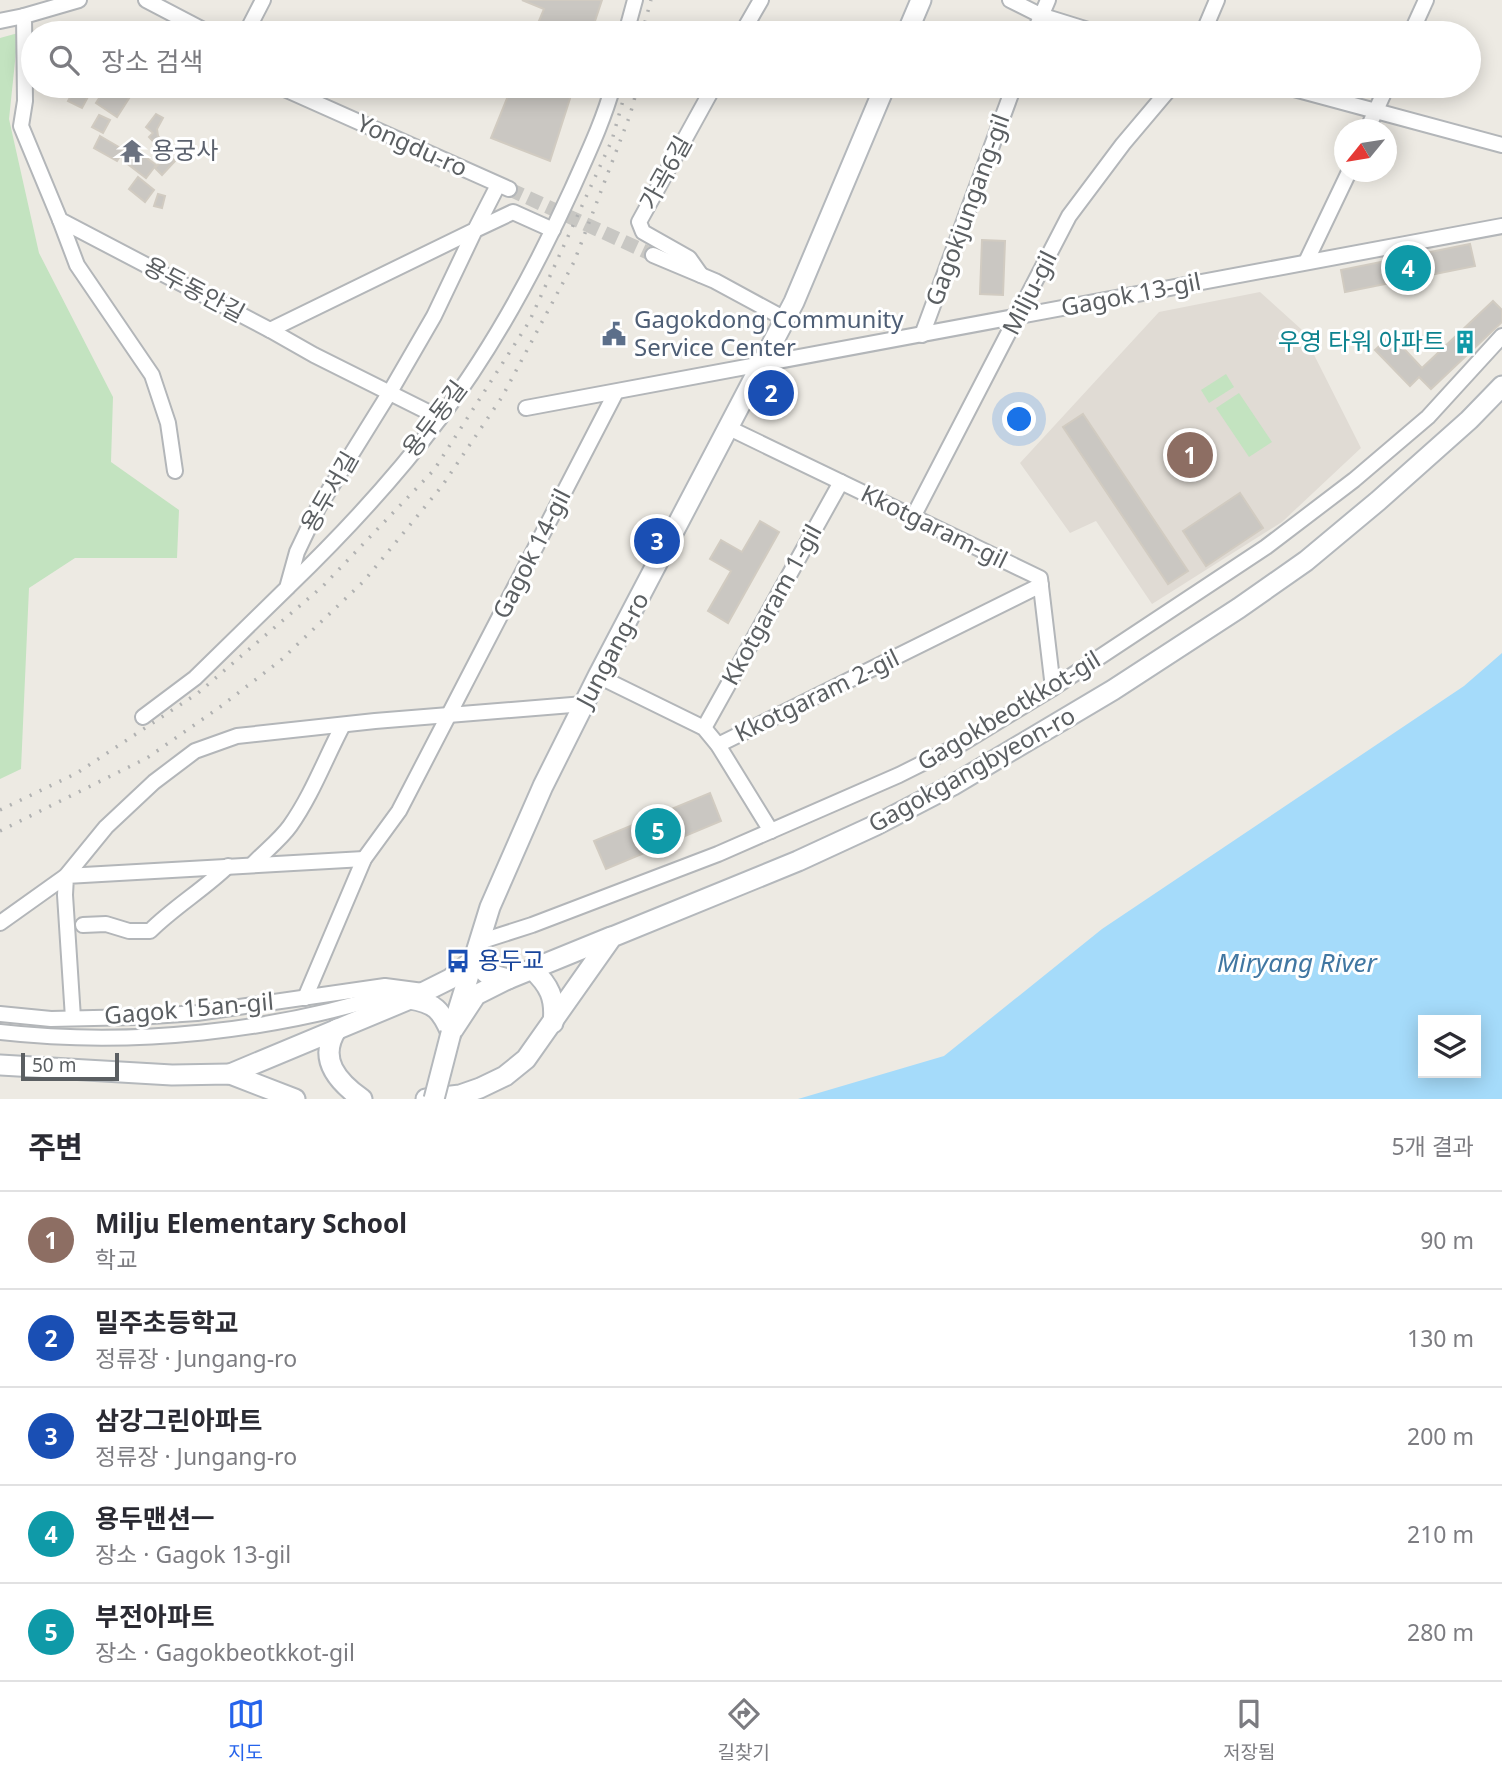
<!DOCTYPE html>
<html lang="ko">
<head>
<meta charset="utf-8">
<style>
  :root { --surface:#fff; --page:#f2f2f3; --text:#2b2b33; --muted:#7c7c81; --line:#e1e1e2; --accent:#2563eb }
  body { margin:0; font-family:"Noto Sans","Noto Sans KR",sans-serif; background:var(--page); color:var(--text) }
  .controls { position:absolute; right:21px; bottom:21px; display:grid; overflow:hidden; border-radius:0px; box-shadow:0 4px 18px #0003 }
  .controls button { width:63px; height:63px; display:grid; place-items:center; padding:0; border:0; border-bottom:2px solid var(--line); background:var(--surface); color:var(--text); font:35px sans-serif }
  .compass { position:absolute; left:1334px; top:119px; width:63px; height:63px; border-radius:50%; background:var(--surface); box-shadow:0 4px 18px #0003; rotate:240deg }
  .scale { position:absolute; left:21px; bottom:18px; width:98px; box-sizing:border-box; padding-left:7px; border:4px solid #5b5f62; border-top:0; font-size:19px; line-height:24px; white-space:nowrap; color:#5b5f62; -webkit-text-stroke:5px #fff; paint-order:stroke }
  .you { position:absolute; left:1020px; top:420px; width:24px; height:24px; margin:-18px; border:5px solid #fff; border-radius:50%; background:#1a73e8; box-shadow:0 0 0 10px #1a73e833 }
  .badge { display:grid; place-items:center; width:46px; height:46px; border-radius:50%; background:var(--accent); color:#fff; font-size:23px; font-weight:700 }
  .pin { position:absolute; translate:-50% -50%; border:4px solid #fff; box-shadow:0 2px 7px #0006 }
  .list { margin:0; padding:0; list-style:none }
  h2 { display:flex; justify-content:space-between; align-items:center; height:91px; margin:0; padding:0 28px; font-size:30px }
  h2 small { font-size:23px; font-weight:400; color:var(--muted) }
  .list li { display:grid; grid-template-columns:46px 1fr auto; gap:21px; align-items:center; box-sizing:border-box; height:98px; padding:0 28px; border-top:2px solid var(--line) }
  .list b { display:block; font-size:26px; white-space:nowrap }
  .list p { margin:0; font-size:23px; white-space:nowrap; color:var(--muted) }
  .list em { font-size:23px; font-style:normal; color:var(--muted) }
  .icon { flex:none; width:38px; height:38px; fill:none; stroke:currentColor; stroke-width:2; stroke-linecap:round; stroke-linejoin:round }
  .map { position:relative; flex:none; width:1502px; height:1099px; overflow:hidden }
  .search { position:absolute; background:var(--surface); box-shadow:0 4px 18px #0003; left:21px; right:21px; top:21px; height:77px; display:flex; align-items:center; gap:18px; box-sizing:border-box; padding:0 24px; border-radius:38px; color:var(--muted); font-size:26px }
  .sheet { height:581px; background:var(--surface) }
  nav { display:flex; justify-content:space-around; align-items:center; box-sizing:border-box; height:98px; border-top:2px solid var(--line); background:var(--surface); font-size:19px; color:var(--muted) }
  nav a { display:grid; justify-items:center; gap:4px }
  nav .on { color:var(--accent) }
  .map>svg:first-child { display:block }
</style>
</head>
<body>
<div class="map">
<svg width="1502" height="1099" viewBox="0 0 1502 1099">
  <rect width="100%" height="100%" fill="#edeae3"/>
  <!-- education -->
  <polygon fill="#e0dbd4" points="1260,292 1301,329 1361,448 1282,522 1152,604 1096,521 1070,533 1020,463 1159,312"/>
  <!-- green -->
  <g fill="#c3e3c0">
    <polygon points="18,33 9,119 39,253 113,397 111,462 179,510 177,558 75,558 29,588 21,769 0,779 0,38"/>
    <polygon points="1226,374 1234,387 1209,403 1201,390"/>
    <polygon points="1239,393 1272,442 1249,457 1216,408"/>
  </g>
  <!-- water -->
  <path fill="#a5dbfa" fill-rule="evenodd" d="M 1502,653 L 1502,1099 L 798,1099 L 944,1056 L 1102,929 L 1464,686 ZM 1423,1020 L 1476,1020 L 1476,1073 L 1423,1073 Z"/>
  <!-- building -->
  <g fill="#cac7c2" stroke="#d1cbc1" stroke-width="2">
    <polygon points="522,0 602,0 591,33 534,33 544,9"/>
    <polygon points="107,86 123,86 133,92 117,117 96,103"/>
    <polygon points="512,86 574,86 550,161 491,138"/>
    <polygon points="953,86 983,86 981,92"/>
    <polygon points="75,88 89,95 82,108 68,101"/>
    <polygon points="156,114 163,118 157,129 158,136 165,144 161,150 149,137 153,133 146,127"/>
    <polygon points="99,115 110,120 103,133 92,127"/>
    <polygon points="100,136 124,150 117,161 94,148"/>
    <polygon points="135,149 156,165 146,178 125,162"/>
    <polygon points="168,154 175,161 162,175 155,168"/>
    <polygon points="138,177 154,190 145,202 129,189"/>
    <polygon points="158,194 165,196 162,208 154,206"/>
    <polygon points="982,240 1005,241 1003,295 980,294"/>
    <polygon points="1470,244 1475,266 1345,292 1341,270"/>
    <polygon points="1493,301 1502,310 1502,322 1431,389 1419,377 1410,386 1375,350 1391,335 1422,368"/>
    <polygon points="1083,414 1188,571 1168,584 1063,427"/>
    <polygon points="1240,493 1263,528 1206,566 1183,531"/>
    <polygon points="760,521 779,532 728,623 708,611 731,571 710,559 721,540 742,552"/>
    <polygon points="710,793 721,821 606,869 594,841"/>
  </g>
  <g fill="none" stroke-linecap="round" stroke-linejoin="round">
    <!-- street-tunnel -->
    <polyline stroke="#c8c7c3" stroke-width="14" stroke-dasharray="14 7" stroke-linecap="butt" points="509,189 653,255"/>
    <!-- street casing -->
    <g stroke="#b3b6b9" stroke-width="18">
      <g id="street">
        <polyline points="79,0 24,16 25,101 21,126 60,220 270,330 475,230 498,185"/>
        <polyline points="146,0 209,33"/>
        <polyline points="1010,0 1040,15 1098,33"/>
        <polyline points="0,21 24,16"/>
        <polyline points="246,33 263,0"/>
        <polyline points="626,33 635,0"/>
        <polyline points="742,33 761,0"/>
        <polyline points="1034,33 1048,0"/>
        <polyline points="1203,33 1217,0"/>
        <polyline points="1411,33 1426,0"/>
        <polyline points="278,86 509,189"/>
        <polyline points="1283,86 1502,145"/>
        <polyline points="1367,130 1387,86"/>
        <polyline points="60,220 77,265 152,375 168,423 175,471"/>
        <polyline points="653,255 715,281 785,319"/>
        <polyline points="1306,262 1349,172"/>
        <polyline points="701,275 689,258 643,232 639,222 714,86"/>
        <polyline points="270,330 314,355 440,418"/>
        <polyline points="922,335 1014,86"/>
        <polyline points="526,408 1502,226"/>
        <polyline points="729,428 1040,578 1053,688"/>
        <polyline points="913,517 1069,216 1123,144 1172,86"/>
        <path d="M 288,587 C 342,535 395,478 440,418 C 491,351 537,266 572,189 C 587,155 603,122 613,86"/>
        <polyline points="598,676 704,728 718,745 771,831"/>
        <polyline points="143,717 195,678 287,588 297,552 318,508 390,392 434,316 475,230 513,212 553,230"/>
        <polyline points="704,728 841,482"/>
        <polyline points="718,745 1041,585"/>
        <path d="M 252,865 C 264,852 280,840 290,826 C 312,795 325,759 343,725"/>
        <polyline points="0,923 66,876 106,827 154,782 195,751 237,736 375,721 584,704"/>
        <path d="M 83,925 L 106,924 L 129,931 L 150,931 C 174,907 203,890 228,866"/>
        <polyline points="479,942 532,925 718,854 899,775 961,744 1053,688 1266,547 1354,480 1428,417 1502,336"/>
        <polyline points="305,998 364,859 399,811 616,392"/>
        <polyline points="0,1014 51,1019 137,1017 197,1013 385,986 423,991"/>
        <polyline points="73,1018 65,895 66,876 364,859"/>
        <path d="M 0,1032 C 131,1047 275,1032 400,991"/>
      </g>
    </g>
    <!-- secondary casing -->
    <g stroke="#b4b8bc" stroke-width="23">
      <g id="secondary">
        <polyline points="907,33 921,0"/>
        <path d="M 473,960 L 486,973 L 508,979 L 476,995 L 451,1033 C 441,1010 435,1003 410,999 L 450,979 Z"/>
        <path d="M 532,969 C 549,985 556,998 553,1023"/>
        <polyline points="508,979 611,937"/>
        <path d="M 337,1029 C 317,1059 338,1082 362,1099"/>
        <polyline points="451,1033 490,907 543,786 598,676 794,302 885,86"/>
        <polyline points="0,1065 172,1075 230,1074 295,1099"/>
        <polyline points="230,1074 410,999"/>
        <polyline points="426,1099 460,1095 480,1088 505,1076 526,1059 612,937 798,861 876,825 953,785 1113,690 1239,608 1306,561 1378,501 1469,420 1502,386"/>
      </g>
    </g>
    <!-- street -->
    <use href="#street" stroke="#fff" stroke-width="14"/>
    <!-- secondary -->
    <use href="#secondary" stroke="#fff" stroke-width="19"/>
    <!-- rail -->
    <g stroke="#b1b2b2" stroke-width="3.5" stroke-dasharray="2 9" stroke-linecap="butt">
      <polyline points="642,33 651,0"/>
      <polyline points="0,810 77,773 198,693 323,586 434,470 529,322 612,140 627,86"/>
      <polyline points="0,831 147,758 220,707 281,660 364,581 442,486 502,397 574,262 630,115 638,86"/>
    </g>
    <!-- secondary-bridge casing -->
    <g stroke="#b4b8bc" stroke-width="23" stroke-linecap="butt">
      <polyline id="secondary-bridge" points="434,1099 451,1033"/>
    </g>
    <!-- secondary-bridge -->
    <use href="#secondary-bridge" stroke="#fff" stroke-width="19"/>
  </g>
  <!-- icons -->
  <defs>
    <g id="temple-bare" transform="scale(1.89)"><path d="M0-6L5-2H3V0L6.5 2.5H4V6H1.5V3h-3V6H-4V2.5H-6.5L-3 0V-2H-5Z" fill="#6b7280" stroke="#fff" stroke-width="2.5" paint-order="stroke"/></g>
    <g id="civic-bare" transform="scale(1.89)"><path d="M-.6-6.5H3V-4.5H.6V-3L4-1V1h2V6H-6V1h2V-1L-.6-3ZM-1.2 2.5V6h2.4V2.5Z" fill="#5c6f8a" stroke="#fff" stroke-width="2.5" paint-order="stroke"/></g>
    <g id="building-bare" transform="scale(1.89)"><path d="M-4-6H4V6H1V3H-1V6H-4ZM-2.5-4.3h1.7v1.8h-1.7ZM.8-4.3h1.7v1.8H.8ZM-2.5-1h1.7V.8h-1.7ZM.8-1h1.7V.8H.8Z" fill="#0f9aa8" stroke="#fff" stroke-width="2.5" paint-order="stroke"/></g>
    <g id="bus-bare" transform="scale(1.89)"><path d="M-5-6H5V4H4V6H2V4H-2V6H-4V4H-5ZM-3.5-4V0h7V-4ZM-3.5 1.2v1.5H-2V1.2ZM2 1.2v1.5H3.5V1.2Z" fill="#1a4fb4" stroke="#fff" stroke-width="2.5" paint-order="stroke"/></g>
  </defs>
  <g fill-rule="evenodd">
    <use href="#temple-bare" x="132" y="151"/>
    <use href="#civic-bare" x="614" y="334"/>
    <use href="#building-bare" x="1465" y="342"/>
    <use href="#bus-bare" x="458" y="961"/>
  </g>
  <g text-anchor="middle" stroke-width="6" stroke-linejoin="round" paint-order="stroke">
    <!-- street labels -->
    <g font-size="24" fill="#5b5f62" stroke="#fff">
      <text transform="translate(412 146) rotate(24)" y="8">Yongdu-ro</text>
      <text transform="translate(666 173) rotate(-61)" y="8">가곡6길</text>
      <text transform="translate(968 210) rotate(-70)" y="8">Gagokjungang-gil</text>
      <text transform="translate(194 290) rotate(28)" y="8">용두동안길</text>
      <text transform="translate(1030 293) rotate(-63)" y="8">Milju-gil</text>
      <text transform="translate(1131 295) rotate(-11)" y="8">Gagok 13-gil</text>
      <text transform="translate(435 419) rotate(-53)" y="8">용두동길</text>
      <text transform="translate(330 492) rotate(-60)" y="8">용두서길</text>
      <text transform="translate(934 527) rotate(26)" y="8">Kkotgaram-gil</text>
      <text transform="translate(532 554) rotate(-63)" y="8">Gagok 14-gil</text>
      <text transform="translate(772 605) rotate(-61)" y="8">Kkotgaram 1-gil</text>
      <text transform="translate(613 650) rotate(-62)" y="8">Jungang-ro</text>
      <text transform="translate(817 696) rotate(-26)" y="8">Kkotgaram 2-gil</text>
      <text transform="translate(1009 711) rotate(-31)" y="8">Gagokbeotkkot-gil</text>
      <text transform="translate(972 770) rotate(-29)" y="8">Gagokgangbyeon-ro</text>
      <text transform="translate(189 1009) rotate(-5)" y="8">Gagok 15an-gil</text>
    </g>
    <!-- worship labels -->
    <g font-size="24" fill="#5b616d" stroke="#fff" text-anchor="start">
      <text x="152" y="159">용궁사</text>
    </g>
    <!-- service labels -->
    <g font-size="24" fill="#4e5e75" stroke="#fff" text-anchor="start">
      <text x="634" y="328">Gagokdong Community<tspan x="634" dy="28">Service Center</tspan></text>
    </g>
    <!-- culture labels -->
    <g font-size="24" fill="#0d838f" stroke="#fff" text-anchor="end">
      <text x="1445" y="350">우영 타워 아파트</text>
    </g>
    <!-- transit labels -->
    <g font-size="24" fill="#164399" stroke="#fff" text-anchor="start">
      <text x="478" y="969">용두교</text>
    </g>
    <!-- water labels -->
    <g font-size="26" font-style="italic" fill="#4177a2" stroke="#fff">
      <text x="1297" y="972">Miryang River</text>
    </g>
  </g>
</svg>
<div class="controls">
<button><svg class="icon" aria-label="layers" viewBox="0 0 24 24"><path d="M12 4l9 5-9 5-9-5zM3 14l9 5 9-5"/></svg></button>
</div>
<svg class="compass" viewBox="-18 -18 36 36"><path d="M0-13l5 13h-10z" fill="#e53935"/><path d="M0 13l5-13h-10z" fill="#7c7c81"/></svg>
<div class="scale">50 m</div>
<div class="you"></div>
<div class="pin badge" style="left:1190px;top:455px;background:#8d6e63">1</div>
<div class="pin badge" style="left:771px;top:393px;background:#1a4fb4">2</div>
<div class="pin badge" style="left:657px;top:541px;background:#1a4fb4">3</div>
<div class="pin badge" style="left:1408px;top:268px;background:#0f9aa8">4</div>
<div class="pin badge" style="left:658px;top:831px;background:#0f9aa8">5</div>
<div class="search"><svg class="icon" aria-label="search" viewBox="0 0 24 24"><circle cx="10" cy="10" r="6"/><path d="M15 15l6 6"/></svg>장소 검색</div>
</div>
<section class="sheet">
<h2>주변<small>5개 결과</small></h2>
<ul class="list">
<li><span class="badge" style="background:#8d6e63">1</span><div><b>Milju Elementary School</b><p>학교</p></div><em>90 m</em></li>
<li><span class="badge" style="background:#1a4fb4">2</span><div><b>밀주초등학교</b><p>정류장 · Jungang-ro</p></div><em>130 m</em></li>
<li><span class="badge" style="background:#1a4fb4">3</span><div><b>삼강그린아파트</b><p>정류장 · Jungang-ro</p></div><em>200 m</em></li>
<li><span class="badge" style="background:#0f9aa8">4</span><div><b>용두맨션ㅡ</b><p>장소 · Gagok 13-gil</p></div><em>210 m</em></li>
<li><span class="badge" style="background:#0f9aa8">5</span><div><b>부전아파트</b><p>장소 · Gagokbeotkkot-gil</p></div><em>280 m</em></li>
</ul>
</section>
<nav>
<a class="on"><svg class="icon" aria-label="map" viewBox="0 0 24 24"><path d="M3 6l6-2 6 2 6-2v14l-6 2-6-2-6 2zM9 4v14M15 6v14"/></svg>지도</a>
<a><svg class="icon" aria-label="directions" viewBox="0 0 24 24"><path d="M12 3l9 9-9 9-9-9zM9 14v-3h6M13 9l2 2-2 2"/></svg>길찾기</a>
<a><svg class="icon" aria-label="saved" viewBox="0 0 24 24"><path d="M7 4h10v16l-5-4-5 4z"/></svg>저장됨</a>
</nav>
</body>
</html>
